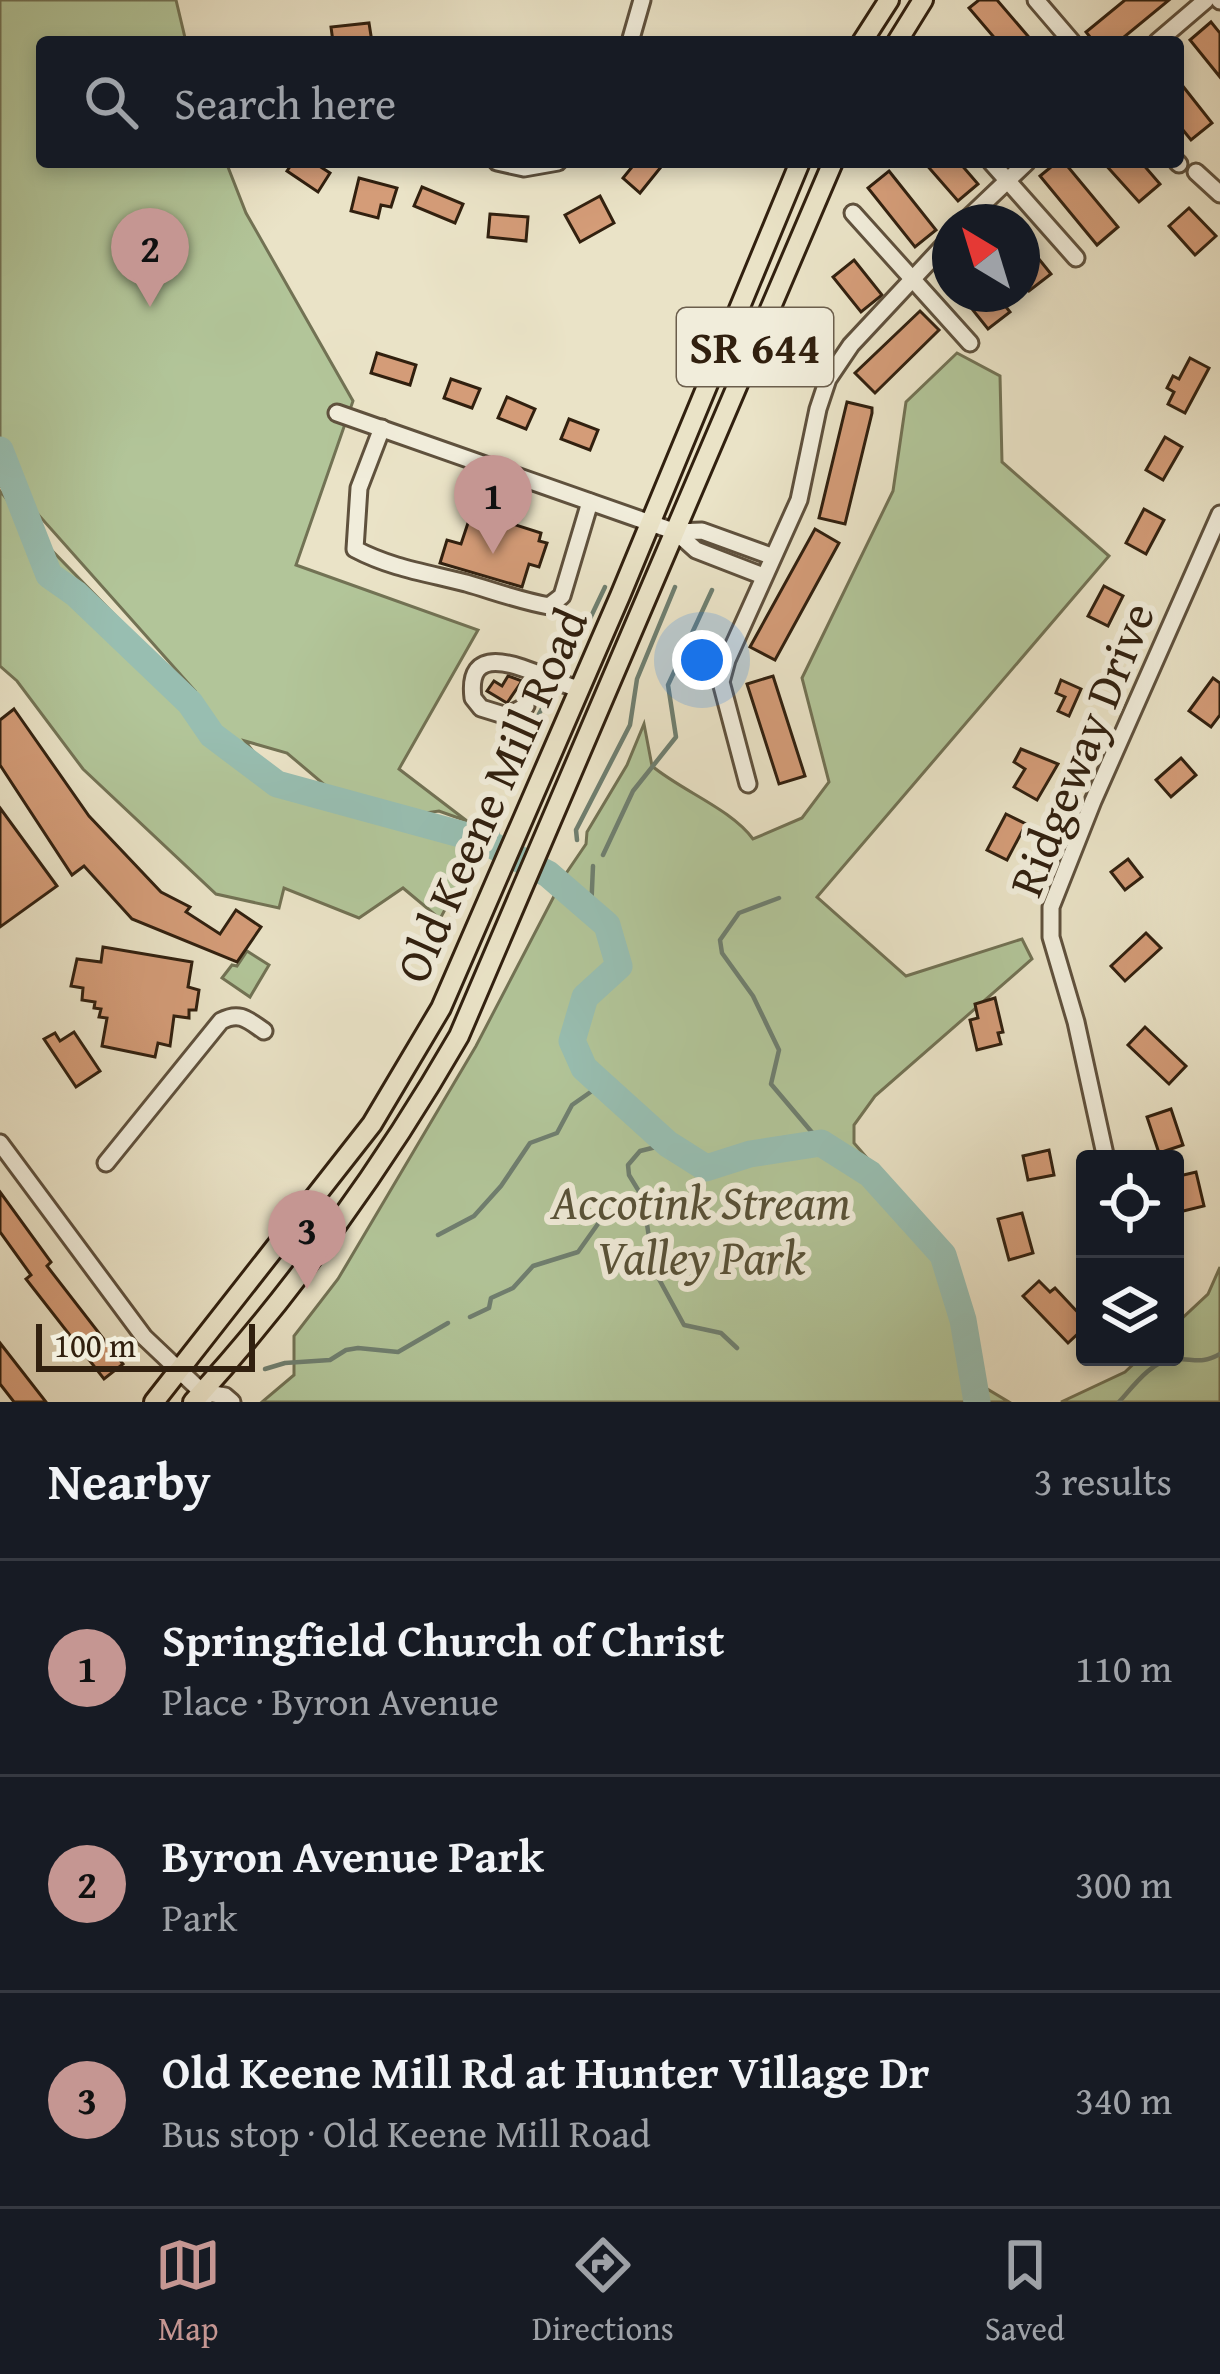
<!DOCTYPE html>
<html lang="en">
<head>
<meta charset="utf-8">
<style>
  :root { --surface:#171b24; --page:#20242c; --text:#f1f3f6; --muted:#9ea1a6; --line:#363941; --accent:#c59692 }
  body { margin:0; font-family:"Gentium Book Plus",serif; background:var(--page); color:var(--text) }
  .controls { position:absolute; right:36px; bottom:36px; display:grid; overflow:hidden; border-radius:12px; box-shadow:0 6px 18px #0003 }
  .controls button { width:108px; height:108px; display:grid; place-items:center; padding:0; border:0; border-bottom:3px solid var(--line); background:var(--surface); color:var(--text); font:60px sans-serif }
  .compass { position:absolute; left:932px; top:204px; width:108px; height:108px; border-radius:50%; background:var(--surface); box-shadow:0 6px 18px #0003; rotate:322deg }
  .scale { position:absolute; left:36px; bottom:30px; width:219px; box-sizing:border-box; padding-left:12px; border:6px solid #31200f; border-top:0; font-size:33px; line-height:42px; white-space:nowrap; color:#31200f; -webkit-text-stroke:9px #f1eddb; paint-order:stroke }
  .you { position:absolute; left:702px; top:660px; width:42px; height:42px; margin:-30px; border:9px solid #fff; border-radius:50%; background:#1a73e8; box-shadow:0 0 0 18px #1a73e833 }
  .badge { display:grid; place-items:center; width:78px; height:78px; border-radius:50%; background:var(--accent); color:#111; font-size:39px; font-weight:700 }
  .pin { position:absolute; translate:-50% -99px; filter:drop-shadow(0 3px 6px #0008) }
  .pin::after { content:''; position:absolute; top:63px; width:42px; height:36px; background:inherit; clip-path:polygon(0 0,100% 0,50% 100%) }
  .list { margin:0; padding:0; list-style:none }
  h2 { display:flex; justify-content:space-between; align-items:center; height:156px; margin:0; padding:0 48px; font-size:51px }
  h2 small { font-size:39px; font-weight:400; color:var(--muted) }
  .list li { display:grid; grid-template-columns:78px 1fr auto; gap:36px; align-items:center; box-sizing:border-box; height:216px; padding:0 48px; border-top:3px solid var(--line) }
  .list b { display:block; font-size:45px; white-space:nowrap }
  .list p { margin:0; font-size:39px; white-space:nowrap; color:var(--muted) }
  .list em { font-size:39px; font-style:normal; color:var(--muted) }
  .icon { flex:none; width:66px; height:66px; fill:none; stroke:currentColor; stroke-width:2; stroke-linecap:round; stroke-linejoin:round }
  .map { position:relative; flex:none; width:1220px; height:1402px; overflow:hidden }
  .search { position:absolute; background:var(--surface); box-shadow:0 6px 18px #0003; left:36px; right:36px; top:36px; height:132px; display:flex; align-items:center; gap:30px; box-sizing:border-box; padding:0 42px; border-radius:12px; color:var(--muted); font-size:45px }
  .sheet { height:804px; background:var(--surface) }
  nav { display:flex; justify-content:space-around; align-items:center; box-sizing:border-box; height:168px; border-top:3px solid var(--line); background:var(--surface); font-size:33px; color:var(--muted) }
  nav a { display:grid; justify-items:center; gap:6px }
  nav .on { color:var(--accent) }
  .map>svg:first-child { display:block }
</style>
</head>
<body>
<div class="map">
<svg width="1220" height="1402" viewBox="0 0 1220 1402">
  <rect width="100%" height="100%" fill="#eae3c7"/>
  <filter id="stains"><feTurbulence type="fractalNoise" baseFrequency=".00167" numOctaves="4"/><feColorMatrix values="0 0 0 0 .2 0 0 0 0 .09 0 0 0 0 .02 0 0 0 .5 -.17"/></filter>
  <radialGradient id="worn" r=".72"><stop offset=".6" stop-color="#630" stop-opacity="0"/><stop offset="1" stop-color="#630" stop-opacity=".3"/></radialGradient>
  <!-- green -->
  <g fill="#b2c599" stroke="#727254" stroke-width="3" fill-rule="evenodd">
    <path d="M 0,0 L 176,0 L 186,42 L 42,42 L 42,162 L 226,162 L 246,213 L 353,401 L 296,565 L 478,630 L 399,769 L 467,821 L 439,811 L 405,816 L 482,840 L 440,919 L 403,888 L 359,918 L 284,888 L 279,908 L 216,894 L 83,769 L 17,681 L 0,666 L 0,491 L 32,530 L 179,681 L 196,692 L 36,512 L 0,486 ZM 245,741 L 287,753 L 353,809 L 278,784 Z"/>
    <path d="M 957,353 L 1000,376 L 1002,462 L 1109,556 L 817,897 L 906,976 L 1022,939 L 1032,959 L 875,1096 L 854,1125 L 854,1143 L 955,1259 L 984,1387 L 1009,1402 L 262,1402 L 294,1375 L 294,1336 L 338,1279 L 476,1046 L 565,875 L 586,844 L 587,832 L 627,765 L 644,724 L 652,766 C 682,791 731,809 753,839 L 802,818 L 829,782 L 802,678 L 893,491 L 906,402 Z"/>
    <polygon points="247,951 269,965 250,997 222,978 232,965 237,966"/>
    <polygon points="1220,1267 1220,1402 1061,1402 1125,1372 1141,1357 1175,1357 1175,1325 1208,1294"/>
  </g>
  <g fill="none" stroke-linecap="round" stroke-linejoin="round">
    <!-- stream -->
    <g stroke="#6f7f70" stroke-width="4.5">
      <polyline points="559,672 577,646 605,587"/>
      <polyline points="506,782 511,765 550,694"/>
      <polyline points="577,840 576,830 630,725 637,679 675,587"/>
      <polyline points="496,847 500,802"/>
      <polyline points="603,855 633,791 676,737 668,685 712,590"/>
      <polyline points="779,898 739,913 720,940 722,953 753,996 779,1050 771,1084 821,1143"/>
      <polyline points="591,912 593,866"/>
      <polyline points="668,1144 640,1151 628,1165 629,1175 643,1198 654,1270 684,1325 721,1333 737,1348"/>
      <polyline points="438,1235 474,1216 501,1186 530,1143 557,1133 572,1105 602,1084"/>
      <polyline points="470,1317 489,1308 491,1298 513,1288 533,1266 578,1252 600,1221 640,1203 643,1198"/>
      <polyline points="265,1369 285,1363 330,1360 346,1350 358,1348 398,1352 448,1323"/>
      <path d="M 1119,1402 C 1132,1388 1151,1361 1173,1359 C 1193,1358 1201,1365 1220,1354"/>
    </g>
    <!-- river -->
    <polyline stroke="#98beb1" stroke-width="27" points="0,450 49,575 76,594 190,703 212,735 277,784 482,840 548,874 607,925 619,966 585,997 572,1041 584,1068 668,1144 706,1168 750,1154 821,1143 870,1174 943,1255 963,1320 977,1402"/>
  </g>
  <!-- building -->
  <g fill="#d49c78" stroke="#31200f" stroke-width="3">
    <polygon points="979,0 997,0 1033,42 998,42 969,8"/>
    <polygon points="1125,0 1169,0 1118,42 1094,42 1086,32"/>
    <polygon points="1211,22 1220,33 1220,77 1190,40"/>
    <polygon points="369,23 372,42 333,42 331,27"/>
    <polygon points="1178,80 1212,123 1191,140 1178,124"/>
    <polygon points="293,162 313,162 330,173 318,192 287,171"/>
    <polygon points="636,162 665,162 640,193 623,178"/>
    <polygon points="924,162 959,162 978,184 958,201"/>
    <polygon points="1057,162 1064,162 1118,227 1097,245 1040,176"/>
    <polygon points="1103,162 1141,162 1160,184 1139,202"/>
    <polygon points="889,171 936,230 915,247 868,188"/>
    <polygon points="359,178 397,188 391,207 381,205 378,218 351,211"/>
    <polygon points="422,187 463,204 455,223 414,206"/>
    <polygon points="600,196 614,223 580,242 565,215"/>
    <polygon points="1189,208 1216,236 1195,255 1169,226"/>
    <polygon points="490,214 528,217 526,241 488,237"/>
    <polygon points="1022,238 1051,274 1029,291 1022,282"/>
    <polygon points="854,260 882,295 861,312 833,277"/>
    <polygon points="960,294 996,294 1010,312 988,329"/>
    <polygon points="920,311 939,330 875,393 855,373"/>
    <polygon points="377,353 416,365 410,385 371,373"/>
    <polygon points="1190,358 1209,368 1185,413 1168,404 1174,392 1167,388 1173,376 1179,379"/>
    <polygon points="451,379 480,389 472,408 444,398"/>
    <polygon points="507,397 535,409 526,429 498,418"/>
    <polygon points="847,402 872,408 872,413 845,524 819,518"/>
    <polygon points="569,419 598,430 590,450 561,439"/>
    <polygon points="1165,437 1182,447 1163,480 1146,470"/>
    <polygon points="1144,509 1164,520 1146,554 1126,543"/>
    <polygon points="472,511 541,533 539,541 547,543 539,567 529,564 522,587 440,563 447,540 461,544"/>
    <polygon points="815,529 839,543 775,660 750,647"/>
    <polygon points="1104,586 1123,596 1108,626 1088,616"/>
    <polygon points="508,676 522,681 507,703 487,691 494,681 502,686"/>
    <polygon points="773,676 805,776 779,784 747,684"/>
    <polygon points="1213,678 1220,683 1220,715 1211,727 1189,711"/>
    <polygon points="1061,680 1081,689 1069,716 1058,711 1065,697 1056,693"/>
    <polygon points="14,709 89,816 161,892 190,907 186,912 220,934 236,910 261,927 237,962 132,919 84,866 72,875 0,765 0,720"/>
    <polygon points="1021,749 1058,764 1037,800 1014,787 1025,769 1014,762"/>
    <polygon points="1181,758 1196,775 1171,797 1156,780"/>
    <polygon points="0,808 57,886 0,927"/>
    <polygon points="1006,814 1026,824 1007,860 987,850"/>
    <polygon points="1128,859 1142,877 1125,890 1111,872"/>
    <polygon points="1146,933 1161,948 1125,981 1111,966"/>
    <polygon points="103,947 192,962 188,987 199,990 196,1010 189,1010 189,1018 174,1016 170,1046 158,1043 155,1057 102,1046 107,1018 99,1017 101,1009 94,1008 95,1002 82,1000 83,988 71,986 77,959 101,962"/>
    <polygon points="995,998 1003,1032 998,1033 1001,1044 977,1050 970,1020 978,1018 975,1004"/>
    <polygon points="1145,1027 1186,1066 1169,1084 1128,1045"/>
    <polygon points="74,1032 100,1071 76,1087 44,1039 55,1033 60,1041"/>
    <polygon points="1171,1109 1183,1145 1159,1153 1147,1117"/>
    <polygon points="1049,1150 1054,1175 1028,1180 1023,1156"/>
    <polygon points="1196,1172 1204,1206 1175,1213 1175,1177"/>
    <polygon points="0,1192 51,1262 47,1266 123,1364 104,1379 26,1279 31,1275 0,1232"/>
    <polygon points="1022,1213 1033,1253 1009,1260 998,1219"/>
    <polygon points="1039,1281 1050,1292 1055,1288 1085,1320 1085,1327 1068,1343 1023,1296"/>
    <polygon points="0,1343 46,1402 14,1402 0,1384"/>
  </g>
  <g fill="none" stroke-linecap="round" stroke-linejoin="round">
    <!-- minor casing -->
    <g stroke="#5f513d" stroke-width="21">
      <g id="minor">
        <polyline points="1036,0 1072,42"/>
        <polyline points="1219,0 1220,1"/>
        <polyline points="630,42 642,0"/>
        <polyline points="1157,42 1206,0"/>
        <polyline points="497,162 524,168 558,162"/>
        <polyline points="991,162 1076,258"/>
        <polyline points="1177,162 1179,164"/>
        <polyline points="1196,172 1220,194"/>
        <polyline points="853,213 970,343"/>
        <polyline points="964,222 1027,162"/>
        <polyline points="337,413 676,532 702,531 771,556"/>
        <path d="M 382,428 L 359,488 L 355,549 C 391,568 427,573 466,583 C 494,591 520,601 549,606 L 562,596 L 590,502"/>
        <polyline points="676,532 696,550 763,576"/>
        <path d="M 526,706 L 507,716 L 481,708 L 473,698 C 464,626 552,685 580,689"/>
        <polyline points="748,784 721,682 727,660 799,500 818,409 828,379 851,345 950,239"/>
        <polyline points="0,1143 144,1337 202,1392 204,1402"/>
        <polyline points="1106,1159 1076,1022 1051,937 1051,907 1093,801 1220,514"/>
        <path d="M 106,1163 L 221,1021 C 240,1011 248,1020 264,1031"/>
        <polyline points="202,1392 225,1396 232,1402"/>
      </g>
    </g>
    <!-- major casing -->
    <g stroke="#31200f" stroke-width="24">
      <g id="major">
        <polyline points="862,42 889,0"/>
        <polyline points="897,42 923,0"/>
        <polyline points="154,1402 372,1124 441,1008 620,596 800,162"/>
        <path d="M 193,1402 C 292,1294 386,1163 459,1036 L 833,162"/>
      </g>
    </g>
    <!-- minor -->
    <use href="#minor" stroke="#f1eddb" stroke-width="15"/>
    <!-- major -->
    <use href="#major" stroke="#eae3c7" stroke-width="18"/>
  </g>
  <g text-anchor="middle" stroke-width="12" stroke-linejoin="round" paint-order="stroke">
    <!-- shield labels -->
    <rect fill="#f1eddb" stroke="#6b5e4c" stroke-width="3" x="677" y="308" width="156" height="78" rx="9"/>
    <g font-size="45" font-weight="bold" fill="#31200f">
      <text x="755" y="363">SR 644</text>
    </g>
    <!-- street labels -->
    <g font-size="48" fill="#31200f" stroke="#f1eddb">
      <text transform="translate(1081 749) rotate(-68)" y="17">Ridgeway Drive</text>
      <text transform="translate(491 795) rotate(-66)" y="17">Old Keene Mill Road</text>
    </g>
    <!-- park labels -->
    <g font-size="48" font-style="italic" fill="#585238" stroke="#f1eddb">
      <text x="701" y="1219">Accotink Stream<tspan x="701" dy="55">Valley Park</tspan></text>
    </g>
  </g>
  <rect width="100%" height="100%" filter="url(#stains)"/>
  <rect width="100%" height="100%" fill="url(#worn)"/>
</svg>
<div class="controls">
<button><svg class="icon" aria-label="locate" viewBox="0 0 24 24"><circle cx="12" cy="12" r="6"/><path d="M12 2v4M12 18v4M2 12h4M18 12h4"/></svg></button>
<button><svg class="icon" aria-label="layers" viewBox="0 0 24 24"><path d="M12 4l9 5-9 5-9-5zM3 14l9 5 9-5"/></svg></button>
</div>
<svg class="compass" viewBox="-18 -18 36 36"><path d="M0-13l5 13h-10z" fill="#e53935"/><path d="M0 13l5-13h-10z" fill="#9ea1a6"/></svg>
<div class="scale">100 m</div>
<div class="you"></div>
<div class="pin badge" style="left:493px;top:554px">1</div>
<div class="pin badge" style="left:150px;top:307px">2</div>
<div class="pin badge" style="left:307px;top:1289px">3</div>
<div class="search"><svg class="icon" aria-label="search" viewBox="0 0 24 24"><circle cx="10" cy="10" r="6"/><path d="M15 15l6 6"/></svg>Search here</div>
</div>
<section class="sheet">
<h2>Nearby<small>3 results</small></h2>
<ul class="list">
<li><span class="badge">1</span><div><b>Springfield Church of Christ</b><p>Place · Byron Avenue</p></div><em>110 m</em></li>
<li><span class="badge">2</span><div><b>Byron Avenue Park</b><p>Park</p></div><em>300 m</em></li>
<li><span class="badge">3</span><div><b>Old Keene Mill Rd at Hunter Village Dr</b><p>Bus stop · Old Keene Mill Road</p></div><em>340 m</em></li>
</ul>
</section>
<nav>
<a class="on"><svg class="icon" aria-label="map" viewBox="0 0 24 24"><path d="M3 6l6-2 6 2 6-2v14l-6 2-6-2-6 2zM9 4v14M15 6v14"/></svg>Map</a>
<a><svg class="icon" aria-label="directions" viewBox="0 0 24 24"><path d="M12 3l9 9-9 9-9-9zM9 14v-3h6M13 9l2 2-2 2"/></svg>Directions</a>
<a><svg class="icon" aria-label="saved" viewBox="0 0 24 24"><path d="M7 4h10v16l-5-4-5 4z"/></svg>Saved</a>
</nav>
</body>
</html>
